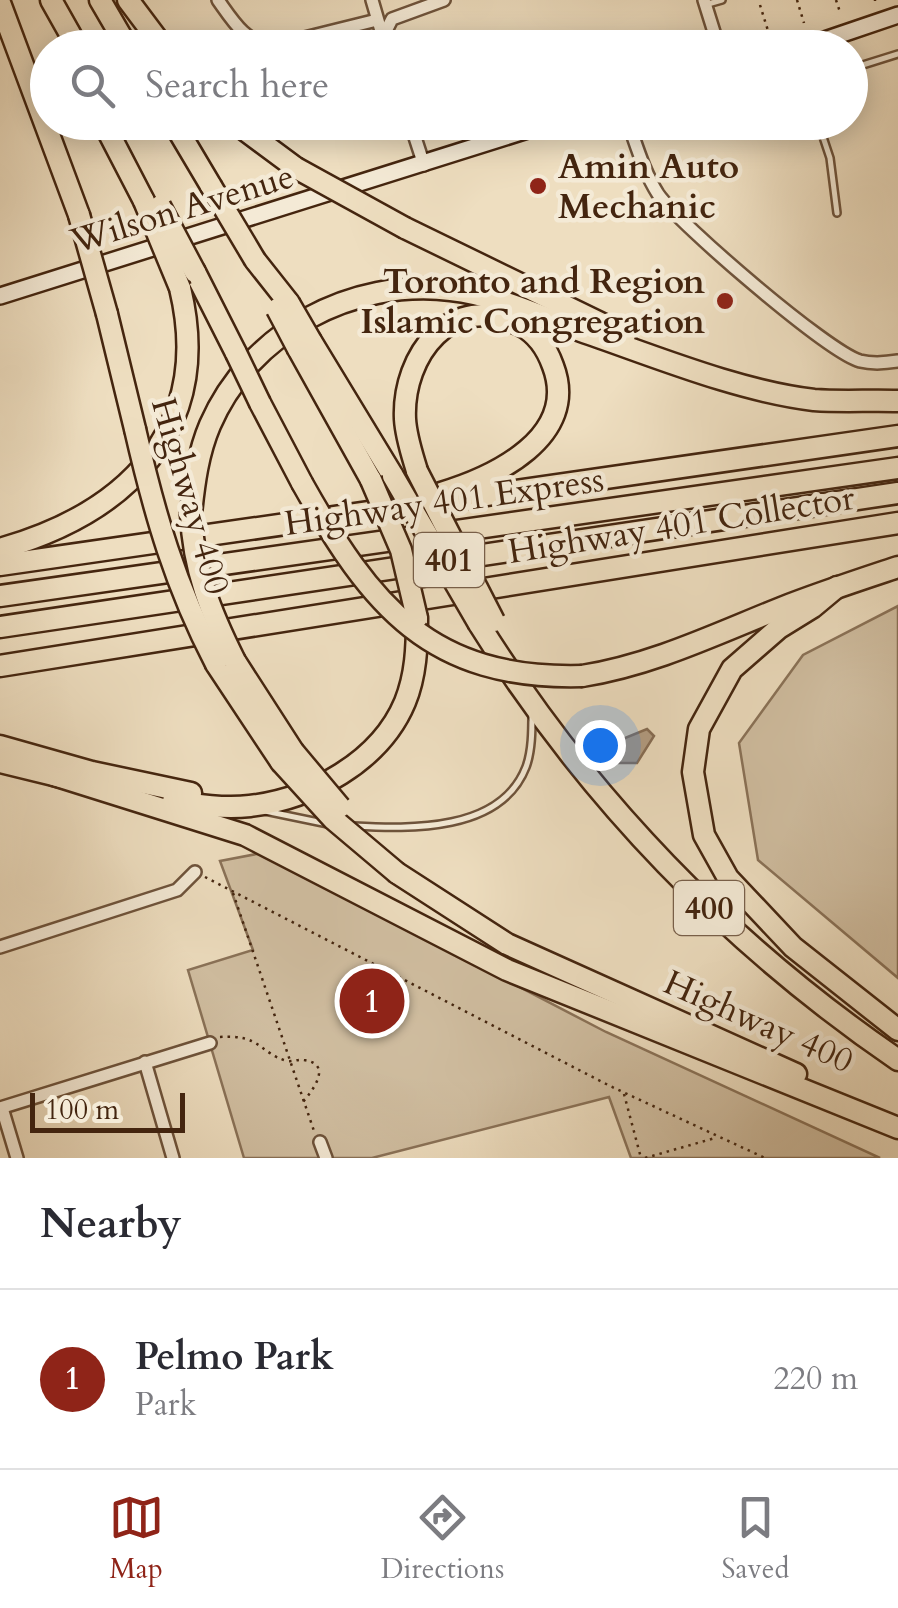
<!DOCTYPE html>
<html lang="en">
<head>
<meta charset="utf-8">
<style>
  :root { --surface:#fff; --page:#f7f7f7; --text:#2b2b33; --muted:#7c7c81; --line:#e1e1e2; --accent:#8f2418 }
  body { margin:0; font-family:Cardo,serif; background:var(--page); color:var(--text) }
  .scale { position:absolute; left:30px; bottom:25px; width:155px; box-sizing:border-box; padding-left:10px; border:5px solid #44250f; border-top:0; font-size:28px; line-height:35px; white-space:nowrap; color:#44250f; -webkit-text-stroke:8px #f4ead6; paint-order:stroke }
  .you { position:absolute; left:600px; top:745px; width:35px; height:35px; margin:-25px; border:8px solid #fff; border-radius:50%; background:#1a73e8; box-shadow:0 0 0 15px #1a73e833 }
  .badge { display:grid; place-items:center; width:65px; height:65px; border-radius:50%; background:var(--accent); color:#fff; font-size:32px; font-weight:700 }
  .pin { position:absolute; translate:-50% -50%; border:5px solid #fff; box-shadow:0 2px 10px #0006 }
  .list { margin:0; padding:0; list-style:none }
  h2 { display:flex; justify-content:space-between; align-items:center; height:130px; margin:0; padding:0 40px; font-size:42px }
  h2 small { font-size:32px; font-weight:400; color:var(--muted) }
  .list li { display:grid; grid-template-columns:65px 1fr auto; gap:30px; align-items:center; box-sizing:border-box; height:180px; padding:0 40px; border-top:2px solid var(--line) }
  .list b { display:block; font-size:38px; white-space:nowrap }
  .list p { margin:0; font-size:32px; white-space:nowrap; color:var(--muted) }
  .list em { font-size:32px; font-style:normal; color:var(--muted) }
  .icon { flex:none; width:55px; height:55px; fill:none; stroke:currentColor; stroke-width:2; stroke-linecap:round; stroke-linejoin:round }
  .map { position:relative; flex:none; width:898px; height:1158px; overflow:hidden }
  .search { position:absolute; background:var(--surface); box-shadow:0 5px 25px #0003; left:30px; right:30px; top:30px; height:110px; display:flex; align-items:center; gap:25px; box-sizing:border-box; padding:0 35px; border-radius:55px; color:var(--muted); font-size:38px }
  .sheet { height:310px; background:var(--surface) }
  nav { display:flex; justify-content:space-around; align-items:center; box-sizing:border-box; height:140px; border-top:2px solid var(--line); background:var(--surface); font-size:28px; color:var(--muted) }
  nav a { display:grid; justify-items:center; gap:5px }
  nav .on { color:var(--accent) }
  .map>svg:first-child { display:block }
</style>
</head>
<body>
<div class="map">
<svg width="898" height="1158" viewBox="0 0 898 1158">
  <rect width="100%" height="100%" fill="#eedec0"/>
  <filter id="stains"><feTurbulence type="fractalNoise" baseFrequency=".002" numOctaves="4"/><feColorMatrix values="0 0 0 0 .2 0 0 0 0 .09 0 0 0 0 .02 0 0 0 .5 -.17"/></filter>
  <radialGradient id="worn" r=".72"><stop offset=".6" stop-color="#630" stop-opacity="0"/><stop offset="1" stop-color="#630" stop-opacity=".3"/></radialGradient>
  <!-- green -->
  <g fill="#d1bfa2" stroke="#8a7258" stroke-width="2.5">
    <polygon points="898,606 898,978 758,860 739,743 803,655"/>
    <polygon points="262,853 606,1032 880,1158 631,1158 609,1097 372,1158 244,1158 188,970 253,950 220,861"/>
  </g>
  <!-- water -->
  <polygon fill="#b49f84" stroke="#876e55" stroke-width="2.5" points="647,729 654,736 637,763 619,763 617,754 625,738"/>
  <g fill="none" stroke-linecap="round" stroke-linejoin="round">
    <!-- lane casing -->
    <g stroke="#6e533b" stroke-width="10">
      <g id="lane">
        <polyline points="708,4 722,0"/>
        <polyline points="850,69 898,54"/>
        <polyline points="818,122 830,158 837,213"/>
        <polyline points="265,811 328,824"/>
        <path d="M 354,826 C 410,829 501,832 526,767 C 532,751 532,730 532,713"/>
      </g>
    </g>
    <!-- street casing -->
    <g stroke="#6e533b" stroke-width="16">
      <g id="street">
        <path d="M 218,0 C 233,21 245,42 272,46 L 377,20"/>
        <polyline points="372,0 386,48"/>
        <polyline points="704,0 719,48"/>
        <polyline points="383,37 392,19 444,0"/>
        <polyline points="410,122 424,165"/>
        <path d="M 628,122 C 637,147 644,172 658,194 C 679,224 828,352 860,361 C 872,364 886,363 898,361"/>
        <polyline points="0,947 177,890 195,872"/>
        <polyline points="145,1062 173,1158"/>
        <polyline points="0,1108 210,1043"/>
        <polyline points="2,1108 17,1158"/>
        <polyline points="320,1142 326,1158"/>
      </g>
    </g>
    <!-- secondary casing -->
    <g stroke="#44250f" stroke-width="20">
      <g id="secondary">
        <polyline points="801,48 898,15"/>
        <polyline points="0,296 553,122"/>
      </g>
    </g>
    <!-- highway casing -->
    <g stroke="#44250f" stroke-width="25">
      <g id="highway">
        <polyline points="51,0 78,48"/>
        <polyline points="100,0 128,48"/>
        <polyline points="128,0 164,48"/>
        <polyline points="0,3 79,215"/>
        <polyline points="103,122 144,201"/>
        <polyline points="173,122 211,186"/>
        <polyline points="234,122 296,168"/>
        <polyline points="405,228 625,335"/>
        <polyline points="255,260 289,303"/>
        <polyline points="195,272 236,353"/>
        <polyline points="107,314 135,429"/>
        <polyline points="311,341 393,476"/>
        <polyline points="298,349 371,480"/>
        <polyline points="260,403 302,483"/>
        <path d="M 417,471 C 412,454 406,437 405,419 C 402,355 452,290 520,325 C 536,333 547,349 553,366 C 580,437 494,477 441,493"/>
        <path d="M 191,514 C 194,484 198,453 210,425 C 250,332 352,278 451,290 C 496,295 539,316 581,331 C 654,356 738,391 814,400 C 842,402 871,400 898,401"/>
        <path d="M 0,549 C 127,513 214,429 180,288"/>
        <polyline points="0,565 898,436"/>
        <polyline points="837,587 813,607 779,628 732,669 699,729 693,772 704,835 728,878 793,947 898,1030"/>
        <polyline points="0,596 898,468"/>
        <path d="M 479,624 C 587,798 730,945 898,1060"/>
        <polyline points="0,627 898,493"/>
        <polyline points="235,661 293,751"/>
        <polyline points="216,664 281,762"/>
        <polyline points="0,666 898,523"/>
        <path d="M 582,676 C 652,665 716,634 781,608 C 819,593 859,580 898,567"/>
        <polyline points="0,746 92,772 191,793"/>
        <polyline points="0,762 66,778"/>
        <polyline points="54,775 245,835 507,970 898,1128"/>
        <path d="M 173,801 C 198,805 224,809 250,806 C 311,799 380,762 405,702 C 416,675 417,647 417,618"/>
        <polyline points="397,873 507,944 796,1074"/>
      </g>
    </g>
    <!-- path -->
    <g stroke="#44250f" stroke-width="2.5" stroke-dasharray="2.5 5" stroke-linecap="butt">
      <polyline points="797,0 804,23"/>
      <polyline points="836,0 840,12"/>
      <polyline points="875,0 875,1"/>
      <polyline points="760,5 769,34"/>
      <polyline points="205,877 610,1086 765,1158"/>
      <polyline points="233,893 314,1131"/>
      <path d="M 220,1037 C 261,1034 259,1053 287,1061 C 293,1062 298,1059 304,1060 C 333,1064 313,1090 303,1102"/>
      <polyline points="624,1094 641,1158"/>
      <polyline points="645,1158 715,1138"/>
    </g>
    <!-- lane -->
    <use href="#lane" stroke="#f4ead6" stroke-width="5"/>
    <!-- street -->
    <use href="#street" stroke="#f4ead6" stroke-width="11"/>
    <!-- secondary -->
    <use href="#secondary" stroke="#f4ead6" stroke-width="15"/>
    <!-- highway -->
    <use href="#highway" stroke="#eedec0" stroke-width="20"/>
    <!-- highway-bridge casing -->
    <g stroke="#44250f" stroke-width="25" stroke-linecap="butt">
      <g id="highway-bridge">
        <polyline points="296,168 405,228"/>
        <polyline points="211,186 255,260"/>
        <polyline points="144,201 180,288"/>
        <polyline points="160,206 195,272"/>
        <polyline points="79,215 107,314"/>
        <polyline points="289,303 311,341"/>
        <polyline points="277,309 298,349"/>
        <polyline points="236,353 260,403"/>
        <path d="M 135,429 C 155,516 175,585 216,664"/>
        <polyline points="417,471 494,621"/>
        <polyline points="393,476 479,624"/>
        <polyline points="371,480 401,550 417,618"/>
        <path d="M 302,483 C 371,606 430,680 582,676"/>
        <path d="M 191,514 C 193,569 211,613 235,661"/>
        <polyline points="293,751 340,807"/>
        <polyline points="281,762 333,819 397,873"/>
      </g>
    </g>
    <!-- highway-bridge -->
    <use href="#highway-bridge" stroke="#eedec0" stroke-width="20"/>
  </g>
  <!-- markers -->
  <g fill="#8f2418" stroke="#f4ead6" stroke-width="4">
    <circle cx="538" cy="186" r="10"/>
    <circle cx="725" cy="301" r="10"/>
  </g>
  <g text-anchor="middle" stroke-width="9" stroke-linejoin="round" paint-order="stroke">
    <!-- shield labels -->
    <g fill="#f4ead6" stroke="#79604b" stroke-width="2.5">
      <rect x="414" y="533" width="70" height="54" rx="8"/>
      <rect x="674" y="881" width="70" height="54" rx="8"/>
    </g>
    <g font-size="32" font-weight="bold" fill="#44250f">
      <text x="449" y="571">401</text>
      <text x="709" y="919">400</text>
    </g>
    <!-- poi labels -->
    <g font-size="35" font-weight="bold" fill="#44250f" stroke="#f4ead6" text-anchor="start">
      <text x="558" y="178">Amin Auto<tspan x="558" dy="40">Mechanic</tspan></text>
      <text x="705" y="293" text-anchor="end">Toronto and Region<tspan x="705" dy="40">Islamic Congregation</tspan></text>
    </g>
    <!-- street labels -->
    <g font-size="35" fill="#44250f" stroke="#f4ead6">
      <text transform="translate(182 208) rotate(-17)" y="12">Wilson Avenue</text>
      <text transform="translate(191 496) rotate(74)" y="12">Highway 400</text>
      <text transform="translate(444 501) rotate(-8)" y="12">Highway 401 Express</text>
      <text transform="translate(681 524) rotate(-9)" y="12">Highway 401 Collector</text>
      <text transform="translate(759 1021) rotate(24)" y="12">Highway 400</text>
    </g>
  </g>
  <rect width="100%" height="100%" filter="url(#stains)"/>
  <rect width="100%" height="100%" fill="url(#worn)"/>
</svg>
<div class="scale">100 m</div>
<div class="you"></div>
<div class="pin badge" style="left:372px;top:1001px">1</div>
<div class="search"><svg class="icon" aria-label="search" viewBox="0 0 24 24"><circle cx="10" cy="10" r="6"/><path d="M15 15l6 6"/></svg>Search here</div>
</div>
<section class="sheet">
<h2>Nearby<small></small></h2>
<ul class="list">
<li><span class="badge">1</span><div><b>Pelmo Park</b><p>Park</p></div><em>220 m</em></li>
</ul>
</section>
<nav>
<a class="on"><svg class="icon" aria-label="map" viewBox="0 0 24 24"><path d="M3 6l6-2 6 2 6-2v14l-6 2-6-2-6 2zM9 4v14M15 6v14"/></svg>Map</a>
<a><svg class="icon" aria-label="directions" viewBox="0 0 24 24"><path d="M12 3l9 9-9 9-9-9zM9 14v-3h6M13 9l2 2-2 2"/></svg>Directions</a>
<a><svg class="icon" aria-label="saved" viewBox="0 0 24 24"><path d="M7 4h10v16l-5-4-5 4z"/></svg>Saved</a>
</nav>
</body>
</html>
